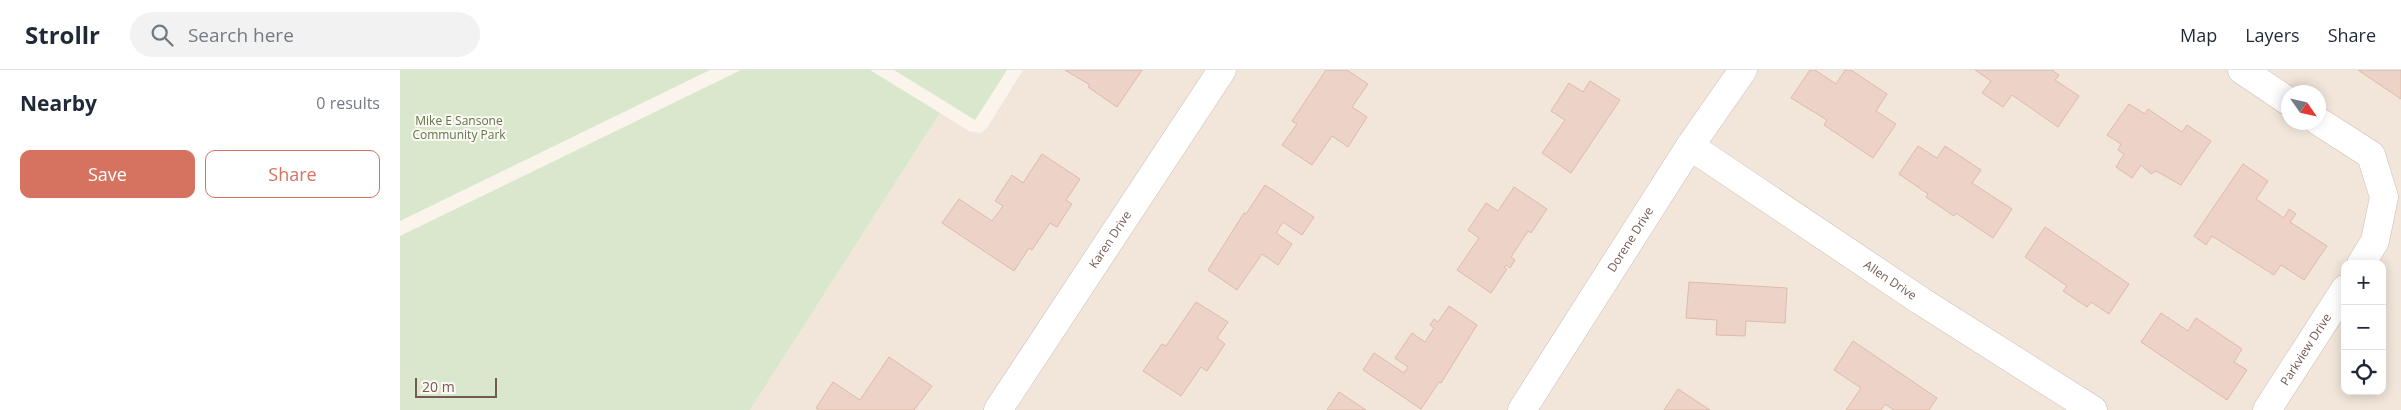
<!DOCTYPE html>
<html lang="en">
<head>
<meta charset="utf-8">
<style>
  :root { --surface:#fff; --page:#f2f2f3; --text:#1f2937; --muted:#747a83; --line:#e0e1e3; --accent:#d67260 }
  body { margin:0; font-family:"Open Sans",sans-serif; background:var(--page); color:var(--text) }
  .controls { position:absolute; right:15px; bottom:15px; display:grid; overflow:hidden; border-radius:10px; box-shadow:0 2px 12px #0003 }
  .controls button { width:45px; height:45px; display:grid; place-items:center; padding:0; border:0; border-bottom:1px solid var(--line); background:var(--surface); color:var(--text); font:25px sans-serif }
  .compass { position:absolute; left:1881px; top:15px; width:45px; height:45px; border-radius:50%; background:var(--surface); box-shadow:0 2px 12px #0003; rotate:124deg }
  .scale { position:absolute; left:15px; bottom:12px; width:82px; box-sizing:border-box; padding-left:5px; border:2px solid #745b51; border-top:0; font-size:14px; line-height:18px; white-space:nowrap; color:#745b51; -webkit-text-stroke:4px #fdf8f3; paint-order:stroke }
  .list { margin:0; padding:0; list-style:none }
  h2 { display:flex; justify-content:space-between; align-items:center; height:65px; margin:0; padding:0 20px; font-size:21px }
  h2 small { font-size:16px; font-weight:400; color:var(--muted) }
  .actions { display:flex; gap:10px; padding:15px 20px }
  .actions a { flex:1; padding:11px 0; border:1px solid var(--accent); border-radius:10px; text-align:center; font-size:18px; color:var(--accent) }
  .actions .main { background:var(--accent); color:#fff }
  .icon { flex:none; width:28px; height:28px; fill:none; stroke:currentColor; stroke-width:2; stroke-linecap:round; stroke-linejoin:round }
  .map { position:relative; flex:none; width:2001px; height:340px; overflow:hidden }
  header { display:flex; align-items:center; gap:30px; box-sizing:border-box; height:70px; padding:0 25px; background:var(--surface); border-bottom:1px solid var(--line) }
  header strong { font-size:24px }
  nav { display:flex; gap:28px; margin-inline-start:auto; font-size:18px }
  .search { width:350px; height:45px; background:var(--page); display:flex; align-items:center; gap:12px; box-sizing:border-box; padding:0 18px; border-radius:28px; color:var(--muted); font-size:19px }
  main { display:flex }
  aside { flex:1; background:var(--surface) }
  .map>svg:first-child { display:block }
</style>
</head>
<body>
<header>
<strong>Strollr</strong>
<div class="search"><svg class="icon" aria-label="search" viewBox="0 0 24 24"><circle cx="10" cy="10" r="6"/><path d="M15 15l6 6"/></svg>Search here</div>
<nav><a>Map</a><a>Layers</a><a>Share</a></nav>
</header>
<main>
<aside>
<h2>Nearby<small>0 results</small></h2>
<ul class="list">
</ul>
<div class="actions"><a class="main">Save</a><a>Share</a></div>
</aside>
<div class="map">
<svg width="2001" height="340" viewBox="0 0 2001 340">
  <rect width="100%" height="100%" fill="#fbf4ec"/>
  <!-- residential -->
  <path fill="#f2e6db" fill-rule="evenodd" d="M 623,0 L 2001,0 L 2001,340 L 350,340 L 540,43 L 569,61 L 581,63 L 587,58 ZM 1888,22 L 1918,22 L 1918,52 L 1888,52 ZM 1945,194 L 1982,194 L 1982,321 L 1945,321 Z"/>
  <!-- green -->
  <g fill="#d9e8cc">
    <polygon points="0,0 310,0 0,151"/>
    <polygon points="341,0 470,0 540,43 350,340 0,340 0,166"/>
    <polygon points="494,0 607,0 575,50"/>
  </g>
  <!-- building -->
  <g fill="#edd3c7" stroke="#debaa9">
    <polygon points="665,0 742,0 717,37 688,17 690,15"/>
    <polygon points="926,0 947,0 968,14 952,37 967,47 948,77 932,66 912,95 882,75 897,54 892,51"/>
    <polygon points="1410,0 1415,0 1436,14 1445,0 1451,0 1487,24 1476,41 1496,54 1473,88 1424,55 1427,50 1391,28"/>
    <polygon points="1575,0 1652,0 1659,5 1655,10 1679,26 1658,57 1612,25 1603,37 1582,23 1591,11"/>
    <polygon points="1958,0 2001,0 2001,29"/>
    <polygon points="1190,11 1220,30 1171,103 1142,83 1165,50 1151,41 1169,13 1183,22"/>
    <polygon points="1729,34 1745,44 1748,39 1782,62 1787,55 1811,71 1781,115 1756,101 1751,104 1741,95 1732,108 1716,97 1724,84 1718,80 1721,74 1707,65"/>
    <polygon points="1518,76 1537,88 1545,76 1581,100 1572,113 1612,139 1593,168 1556,143 1554,146 1526,127 1528,124 1499,104"/>
    <polygon points="642,84 680,109 666,130 672,134 657,157 650,153 632,180 629,178 614,201 542,153 559,129 592,151 603,136 595,131 612,105 623,113"/>
    <polygon points="1843,94 1868,111 1856,129 1884,148 1889,139 1896,144 1890,152 1927,176 1904,210 1881,195 1874,205 1812,166 1806,175 1794,166"/>
    <polygon points="865,115 914,147 902,165 883,152 876,163 892,174 878,195 862,184 837,220 808,200 844,143 846,144"/>
    <polygon points="1114,117 1147,139 1131,163 1128,161 1111,187 1115,190 1110,198 1106,195 1104,197 1107,199 1091,223 1057,200 1079,168 1068,160 1086,133 1098,141"/>
    <polygon points="1645,157 1729,214 1709,244 1691,232 1687,237 1663,221 1667,216 1625,187"/>
    <polygon points="1289,212 1387,218 1385,253 1346,251 1345,266 1316,265 1317,250 1286,248"/>
    <polygon points="796,232 828,252 817,268 825,274 807,301 801,297 781,326 743,301 762,274 766,276"/>
    <polygon points="1049,236 1077,255 1041,313 1039,312 1021,339 963,300 974,283 1004,303 1008,297 995,288 1012,263 1025,272 1034,258 1030,255 1034,249 1038,252"/>
    <polygon points="1761,243 1788,261 1796,248 1842,279 1834,292 1847,300 1827,330 1741,272"/>
    <polygon points="1453,271 1537,328 1529,340 1494,340 1485,334 1481,340 1446,340 1461,318 1434,300"/>
    <polygon points="489,287 532,316 514,340 419,340 416,338 433,312 460,330"/>
    <polygon points="1278,319 1310,340 1264,340"/>
    <polygon points="939,322 966,340 927,340"/>
  </g>
  <g fill="none" stroke-linecap="round" stroke-linejoin="round">
    <!-- minor casing -->
    <g stroke="#ccbcb3" stroke-width="29">
      <g id="minor">
        <polyline points="1842,0 1888,31"/>
        <polyline points="1918,51 1971,85 1984,127 1975,171 1961,194"/>
        <path id="s1" d="M 1290,76 L 1521,231 L 1693,340"/>
        <path id="s2" d="M 598,340 L 822,0"/>
        <path id="s3" d="M 1122,340 L 1290,76 L 1343,0"/>
        <path id="s4" d="M 1867,340 L 1945,219"/>
      </g>
    </g>
    <!-- minor -->
    <use href="#minor" stroke="#fff" stroke-width="28"/>
  </g>
  <g text-anchor="middle" stroke-width="4" stroke-linejoin="round" paint-order="stroke">
    <!-- park labels -->
    <g font-size="12" fill="#5b784a" stroke="#fdf8f3">
      <text x="59" y="55">Mike E Sansone<tspan x="59" dy="14">Community Park</tspan></text>
    </g>
    <!-- street labels -->
    <g font-size="12" fill="#745b51" stroke="#fdf8f3">
      <text dy="4" stroke="none"><textPath href="#s3" startOffset="202">Dorene Drive</textPath></text>
      <text dy="4" stroke="none"><textPath href="#s2" startOffset="204">Karen Drive</textPath></text>
      <text dy="4" stroke="none"><textPath href="#s1" startOffset="241">Allen Drive</textPath></text>
      <text dy="4" stroke="none"><textPath href="#s4" startOffset="72">Parkview Drive</textPath></text>
    </g>
  </g>
</svg>
<div class="controls">
<button>+</button>
<button>−</button>
<button><svg class="icon" aria-label="locate" viewBox="0 0 24 24"><circle cx="12" cy="12" r="6"/><path d="M12 2v4M12 18v4M2 12h4M18 12h4"/></svg></button>
</div>
<svg class="compass" viewBox="-18 -18 36 36"><path d="M0-13l5 13h-10z" fill="#e53935"/><path d="M0 13l5-13h-10z" fill="#747a83"/></svg>
<div class="scale">20 m</div>
</div>
</main>
</body>
</html>
